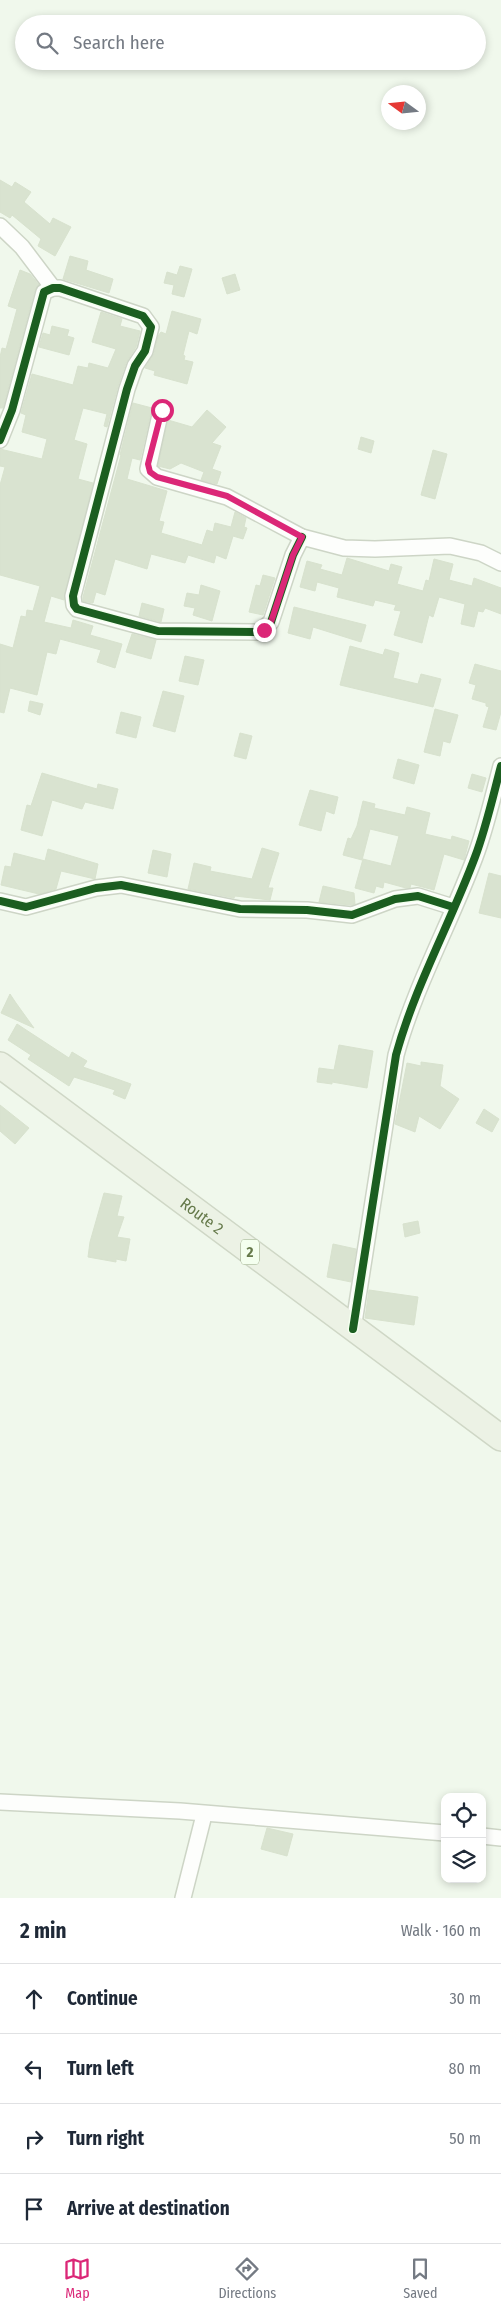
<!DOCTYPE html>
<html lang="en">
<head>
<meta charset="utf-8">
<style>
  :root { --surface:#fff; --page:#f2f2f3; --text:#1f2937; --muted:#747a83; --line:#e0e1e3; --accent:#db2777 }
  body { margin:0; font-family:"Fira Sans Condensed",sans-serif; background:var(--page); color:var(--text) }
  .controls { position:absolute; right:15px; bottom:15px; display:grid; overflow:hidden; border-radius:10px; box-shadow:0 2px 8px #0003 }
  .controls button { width:45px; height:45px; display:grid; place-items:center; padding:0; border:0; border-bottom:1px solid var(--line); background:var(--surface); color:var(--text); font:25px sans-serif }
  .compass { position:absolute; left:381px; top:85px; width:45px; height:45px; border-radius:50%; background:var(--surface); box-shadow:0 2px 8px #0003; rotate:285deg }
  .stop { position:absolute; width:15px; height:15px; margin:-11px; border:4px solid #db2777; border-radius:50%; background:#fff }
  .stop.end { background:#db2777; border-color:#fff; box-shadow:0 1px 5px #0008 }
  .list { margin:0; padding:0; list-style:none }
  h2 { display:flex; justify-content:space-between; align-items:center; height:65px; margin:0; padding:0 20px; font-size:21px }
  h2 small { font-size:16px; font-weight:400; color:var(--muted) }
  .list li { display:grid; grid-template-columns:32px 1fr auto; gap:15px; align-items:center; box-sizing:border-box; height:70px; padding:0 20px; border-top:1px solid var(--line) }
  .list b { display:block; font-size:19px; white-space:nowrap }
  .list em { font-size:16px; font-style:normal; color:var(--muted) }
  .icon { flex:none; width:28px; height:28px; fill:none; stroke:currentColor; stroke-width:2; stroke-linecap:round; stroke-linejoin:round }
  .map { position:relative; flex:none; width:501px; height:1898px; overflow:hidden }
  .search { position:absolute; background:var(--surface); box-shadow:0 2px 8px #0003; left:15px; right:15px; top:15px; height:55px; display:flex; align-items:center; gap:12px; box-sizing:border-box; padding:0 18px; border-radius:28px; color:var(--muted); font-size:19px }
  .sheet { height:345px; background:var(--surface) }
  nav { display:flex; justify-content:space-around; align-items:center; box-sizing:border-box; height:70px; border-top:1px solid var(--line); background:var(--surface); font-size:14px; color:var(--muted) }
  nav a { display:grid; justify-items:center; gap:2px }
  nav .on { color:var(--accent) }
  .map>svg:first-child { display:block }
</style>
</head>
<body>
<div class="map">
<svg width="501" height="1898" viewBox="0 0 501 1898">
  <rect width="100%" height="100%" fill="#f0f8ec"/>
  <!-- building -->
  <g fill="#d9e3d0" stroke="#d8e2ce">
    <polygon points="0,180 12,187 15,182 31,192 24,202 50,224 53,218 71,227 55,256 38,246 41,239 12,215 10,218 0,212"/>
    <polygon points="70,256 88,261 86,270 113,279 109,293 63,279"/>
    <polygon points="180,266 192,269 184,297 172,294 174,285 164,283 167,272 177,275"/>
    <polygon points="20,270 30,274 39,285 35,290 3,408 0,408 0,357 2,348 6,349 17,309 8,306"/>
    <polygon points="235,274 240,290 227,294 222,278"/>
    <polygon points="172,311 201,319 197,334 189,331 183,355 185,356 184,360 193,362 187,384 154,375 155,371 145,368 154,354 158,336 161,332 166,334"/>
    <polygon points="101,312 122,319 120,326 140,331 136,347 126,363 118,386 107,427 104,426 107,414 83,408 74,440 87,444 78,479 93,483 64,600 51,596 44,622 71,628 73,620 93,626 90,635 122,644 115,668 97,662 101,650 60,639 56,654 47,652 37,695 10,688 4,713 0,712 0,644 13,648 21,616 26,617 27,610 33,611 40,586 0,575 0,485 5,467 0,466 0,449 42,459 47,439 22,432 26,415 21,413 32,374 73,385 78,366 88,368 89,363 108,368 116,349 92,342"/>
    <polygon points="52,326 69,330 67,336 74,338 69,355 39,347 43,333 50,335"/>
    <polygon points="133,403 152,408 140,460 132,458 127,479 167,491 159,521 164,522 161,533 202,545 207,530 213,532 215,523 231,527 235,512 246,518 244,527 247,528 243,539 233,536 226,559 216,555 214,563 188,555 185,563 151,554 147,569 115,559 105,595 96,592 93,603 83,601 83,597 121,455 120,455"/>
    <polygon points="207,410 226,427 212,443 221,446 212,469 221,472 217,484 201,480 204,472 181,463 170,469 158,466 168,420 192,427"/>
    <polygon points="361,437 374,441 371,453 358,449"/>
    <polygon points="433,450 447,454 435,499 421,495"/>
    <polygon points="347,558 389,571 391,564 402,567 397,584 423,591 426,580 429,581 434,559 453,564 449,580 472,586 474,578 501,588 501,614 485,608 483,612 478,611 474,627 461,624 465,604 439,597 433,617 429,615 422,643 394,635 401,611 394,610 396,605 375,600 373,606 337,597 339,588 317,582 315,591 300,587 307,561 322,565 320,569 342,575"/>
    <polygon points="263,575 275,578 263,615 249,612 256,585 260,586"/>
    <polygon points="201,585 220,591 212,621 193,615 195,608 184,606 187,593 199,595"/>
    <polygon points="142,603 164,609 161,622 139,616"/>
    <polygon points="294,607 366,625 361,642 313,627 310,639 288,633"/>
    <polygon points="132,634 156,640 151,659 126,652"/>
    <polygon points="350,646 383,655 385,649 399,653 393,678 418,684 421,674 441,679 433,707 340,685"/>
    <polygon points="185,656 204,660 198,685 179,681"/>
    <polygon points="475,664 501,671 501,712 496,730 483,727 489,707 486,706 486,703 472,699 476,685 469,683"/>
    <polygon points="163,691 184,696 175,732 153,726"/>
    <polygon points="30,701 43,704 40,715 28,711"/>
    <polygon points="435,709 458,715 450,743 443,741 440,756 424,752"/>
    <polygon points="121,712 141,717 136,738 116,733"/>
    <polygon points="240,733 252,736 246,759 234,756"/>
    <polygon points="398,759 419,765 414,784 393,778"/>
    <polygon points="42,773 97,789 98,784 118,789 113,809 85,802 82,809 52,800 42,836 21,830 27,805 31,806"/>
    <polygon points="472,774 486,778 482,792 468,788"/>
    <polygon points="310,790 338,797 334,814 326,811 321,831 299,825"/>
    <polygon points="363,801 375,804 374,808 405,815 407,807 430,813 425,834 451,840 452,836 469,841 464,860 444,854 434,890 411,884 410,888 406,888 384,882 383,888 376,886 374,893 355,888 363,859 391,866 399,836 370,829 362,860 343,855 348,838 351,839 357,826"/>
    <polygon points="262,848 279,853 268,888 273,888 270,900 235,896 234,898 188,889 194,863 211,867 210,871 252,879"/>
    <polygon points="48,849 98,864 95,879 61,871 56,889 39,894 1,885 5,866 11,867 14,853 45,861"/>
    <polygon points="153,850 171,854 167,877 148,873"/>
    <polygon points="489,873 501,876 501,918 479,913"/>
    <polygon points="323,886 354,893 355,904 351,905 319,902"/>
    <polygon points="10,994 16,1003 34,1028 1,1013"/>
    <polygon points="17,1024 69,1058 72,1052 87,1061 83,1067 131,1084 125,1099 113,1094 115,1090 74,1077 69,1086 28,1059 31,1055 8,1040"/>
    <polygon points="339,1045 373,1051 367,1088 332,1082 332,1084 317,1082 319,1068 334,1070"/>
    <polygon points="421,1062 443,1065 440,1086 459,1099 440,1129 419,1116 415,1132 395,1124 407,1063 421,1066"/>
    <polygon points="0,1105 29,1128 15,1144 0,1131"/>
    <polygon points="484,1109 499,1119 492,1132 476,1123"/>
    <polygon points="104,1193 122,1196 117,1216 124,1217 117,1237 130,1239 126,1261 116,1259 116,1262 88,1257 90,1242"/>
    <polygon points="418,1221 420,1233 405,1237 403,1224"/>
    <polygon points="333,1244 356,1249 351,1282 327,1277"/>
    <polygon points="369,1290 418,1297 414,1325 365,1318"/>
    <polygon points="267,1828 293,1834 287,1856 261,1849"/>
  </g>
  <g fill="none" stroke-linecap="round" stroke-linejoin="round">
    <!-- minor casing -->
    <g stroke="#cdd5c6" stroke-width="18">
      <g id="minor">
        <polyline points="0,226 22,247 53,288"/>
        <polyline points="161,410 148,469 157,477 227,497 302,537 344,548 375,549 450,546 481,553 501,563"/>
        <polyline points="0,440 12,410 44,292 53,288 60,288 143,316 151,327 145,351 135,366 127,389 73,596 74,605 77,609 158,631 259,632 271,622 293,555 302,537"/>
        <polyline points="0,901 26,907 96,888 121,885 240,909 307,910 352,915 395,899 418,896 453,907"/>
        <path d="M 353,1329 L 396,1055 C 415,986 450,924 475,857 C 486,828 493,796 501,766"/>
        <polyline points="0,1802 180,1811 445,1833"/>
        <polyline points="482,1836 501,1838"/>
        <polyline points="183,1898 204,1815"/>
      </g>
    </g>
    <!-- trunk casing -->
    <g stroke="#cfd7c6" stroke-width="28">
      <g id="trunk">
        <path id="s1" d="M 0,1065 L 501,1438"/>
      </g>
    </g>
    <!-- minor -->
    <use href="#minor" stroke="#fdfefc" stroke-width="15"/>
    <!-- trunk -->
    <use href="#trunk" stroke="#ecf2e5" stroke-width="25"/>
    <!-- cycleway casing -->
    <g stroke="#f4ffef" stroke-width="11">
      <g id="cycleway">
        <polyline points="0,440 12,410 44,292 53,288 60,288 143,316 151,327 145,351 135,366 127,389 73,596 74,605 77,609 158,631 259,632 271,622 293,555 302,537"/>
        <polyline points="0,901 26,907 96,888 121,885 240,909 307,910 352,915 395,899 418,896 453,907"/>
        <path d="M 353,1329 L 396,1055 C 415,986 450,924 475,857 C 486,828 493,796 501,766"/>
      </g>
    </g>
    <!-- cycleway -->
    <use href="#cycleway" stroke="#1b5e20" stroke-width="8"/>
  </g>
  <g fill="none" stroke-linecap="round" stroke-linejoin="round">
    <!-- route -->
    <polyline stroke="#db2777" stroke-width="6" points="162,410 148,464 150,472 157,477 227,496 302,537 293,555 271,622 264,630"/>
  </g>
  <g text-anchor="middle" stroke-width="5" stroke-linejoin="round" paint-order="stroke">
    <!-- shield labels -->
    <rect fill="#f4ffef" stroke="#90a17c" stroke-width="1" x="241" y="1239.5" width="18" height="25" rx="4"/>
    <g font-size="15" font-weight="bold" fill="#65794a">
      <text x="250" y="1257">2</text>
    </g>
    <!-- street labels -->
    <g font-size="16" fill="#65794a" stroke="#f4ffef">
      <text dy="6" stroke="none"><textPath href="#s1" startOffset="252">Route 2</textPath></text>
    </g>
  </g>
</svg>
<div class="controls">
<button><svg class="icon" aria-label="locate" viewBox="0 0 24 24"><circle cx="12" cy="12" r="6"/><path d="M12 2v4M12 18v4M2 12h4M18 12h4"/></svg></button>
<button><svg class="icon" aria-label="layers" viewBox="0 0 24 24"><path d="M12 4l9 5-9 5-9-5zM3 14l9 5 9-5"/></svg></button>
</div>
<svg class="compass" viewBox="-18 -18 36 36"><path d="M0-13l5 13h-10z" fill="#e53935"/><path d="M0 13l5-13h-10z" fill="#747a83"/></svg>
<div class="stop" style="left:162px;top:410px"></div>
<div class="stop end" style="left:264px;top:630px"></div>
<div class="search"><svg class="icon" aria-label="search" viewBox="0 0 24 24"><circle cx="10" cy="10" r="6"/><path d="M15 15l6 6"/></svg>Search here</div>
</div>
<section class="sheet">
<h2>2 min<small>Walk · 160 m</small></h2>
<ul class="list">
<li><svg class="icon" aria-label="ahead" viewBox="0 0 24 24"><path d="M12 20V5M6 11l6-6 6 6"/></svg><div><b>Continue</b></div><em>30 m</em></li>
<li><svg class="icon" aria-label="left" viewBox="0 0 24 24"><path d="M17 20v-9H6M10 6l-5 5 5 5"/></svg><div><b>Turn left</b></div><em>80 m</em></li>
<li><svg class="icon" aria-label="right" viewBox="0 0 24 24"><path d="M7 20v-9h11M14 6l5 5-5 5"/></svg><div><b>Turn right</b></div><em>50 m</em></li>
<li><svg class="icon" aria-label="arrive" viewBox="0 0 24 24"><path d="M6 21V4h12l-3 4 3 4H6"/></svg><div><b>Arrive at destination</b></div></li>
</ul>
</section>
<nav>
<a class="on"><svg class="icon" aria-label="map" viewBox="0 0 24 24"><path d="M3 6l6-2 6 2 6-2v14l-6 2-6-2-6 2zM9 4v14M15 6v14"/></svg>Map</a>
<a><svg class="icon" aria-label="directions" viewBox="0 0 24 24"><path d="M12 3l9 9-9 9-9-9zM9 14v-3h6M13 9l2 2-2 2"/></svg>Directions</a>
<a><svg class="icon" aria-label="saved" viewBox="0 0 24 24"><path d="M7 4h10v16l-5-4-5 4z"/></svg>Saved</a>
</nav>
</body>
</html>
